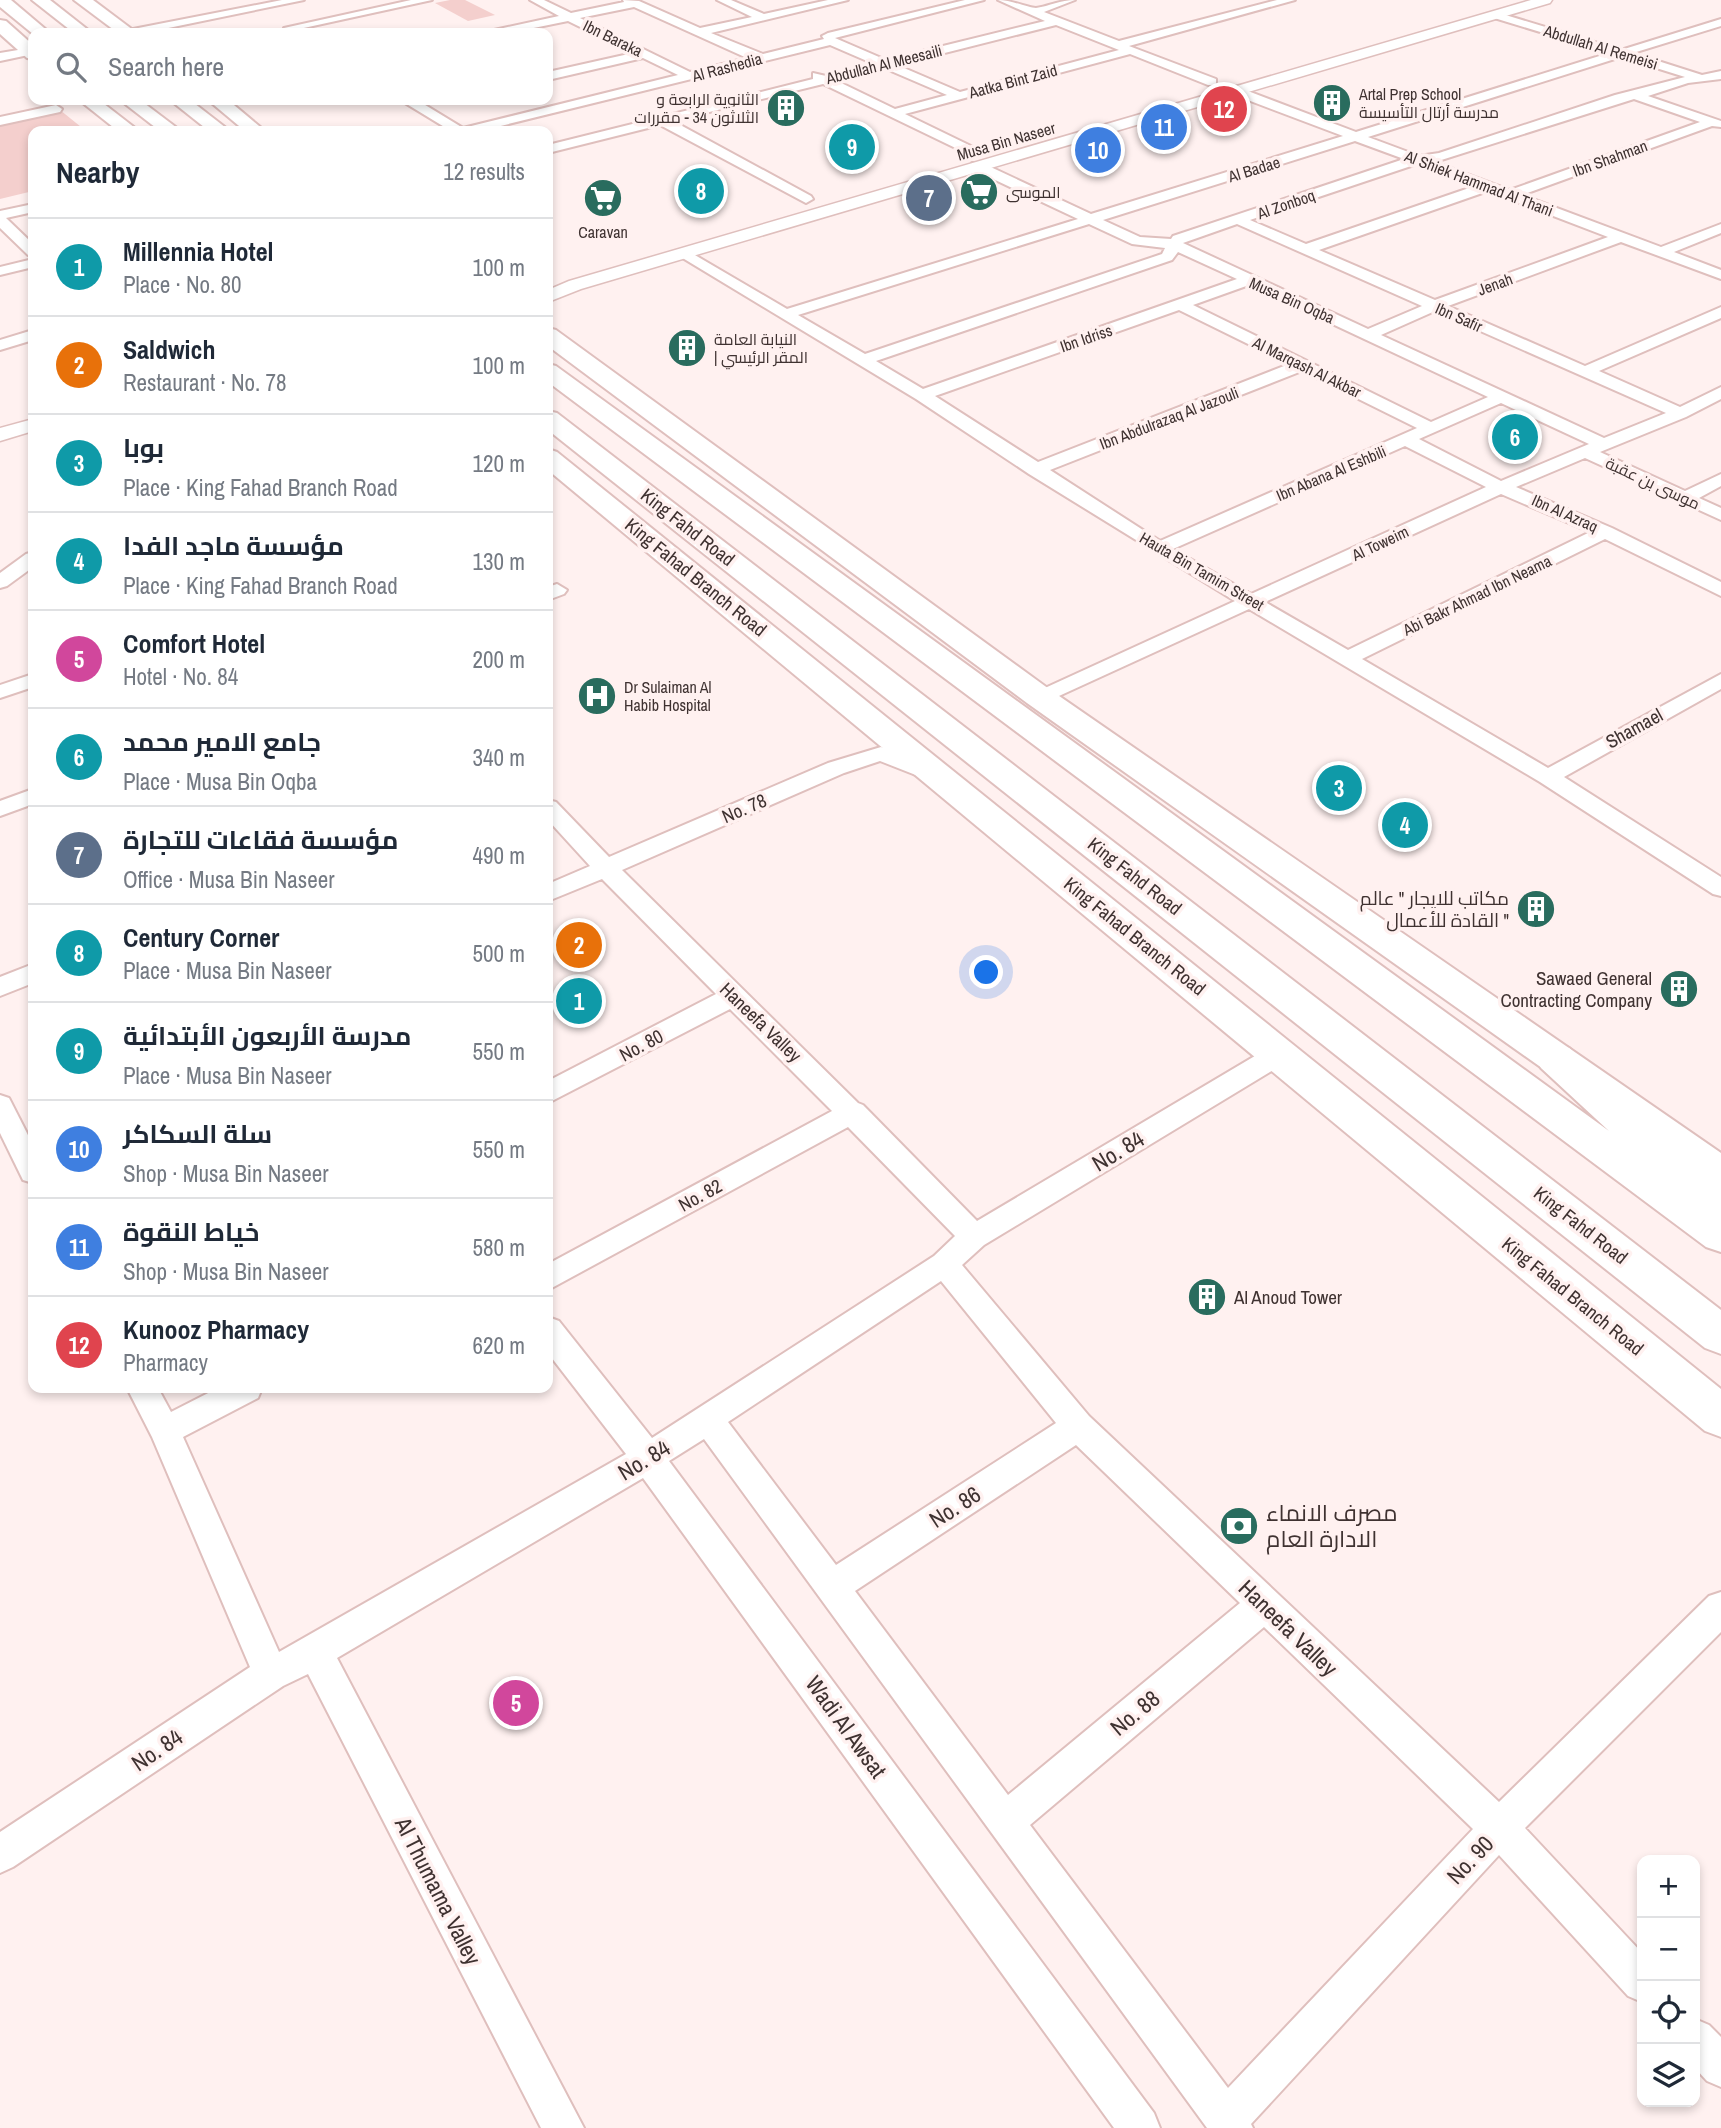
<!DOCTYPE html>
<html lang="en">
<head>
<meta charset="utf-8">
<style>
  :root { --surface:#fff; --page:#f6f6f7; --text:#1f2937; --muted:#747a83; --line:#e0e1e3; --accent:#b45309 }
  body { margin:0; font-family:"Archivo Narrow",Cairo,sans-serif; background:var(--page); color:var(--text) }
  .controls { position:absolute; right:21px; bottom:21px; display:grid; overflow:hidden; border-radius:14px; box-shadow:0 4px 10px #0003 }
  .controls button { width:63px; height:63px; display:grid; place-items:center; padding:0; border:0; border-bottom:2px solid var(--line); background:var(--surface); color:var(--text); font:35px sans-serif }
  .you { position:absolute; left:987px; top:973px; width:24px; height:24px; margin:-18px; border:5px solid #fff; border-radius:50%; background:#1a73e8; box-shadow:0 0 0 10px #1a73e833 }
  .badge { display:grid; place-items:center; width:46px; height:46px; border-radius:50%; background:var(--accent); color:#fff; font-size:23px; font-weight:700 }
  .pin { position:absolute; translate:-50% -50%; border:4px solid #fff; box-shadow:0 2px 7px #0006 }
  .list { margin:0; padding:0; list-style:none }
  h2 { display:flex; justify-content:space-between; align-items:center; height:91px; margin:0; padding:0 28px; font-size:30px }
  h2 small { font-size:23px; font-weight:400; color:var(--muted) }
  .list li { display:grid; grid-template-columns:46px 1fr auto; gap:21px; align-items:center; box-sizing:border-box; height:98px; padding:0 28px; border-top:2px solid var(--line) }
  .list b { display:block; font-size:26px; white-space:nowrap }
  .list p { margin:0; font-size:23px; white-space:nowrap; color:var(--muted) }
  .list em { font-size:23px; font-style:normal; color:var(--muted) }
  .icon { flex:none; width:38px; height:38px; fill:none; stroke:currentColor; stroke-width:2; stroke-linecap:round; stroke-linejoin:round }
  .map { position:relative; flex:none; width:1721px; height:2128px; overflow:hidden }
  .search { position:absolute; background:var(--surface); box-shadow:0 4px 10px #0003; left:28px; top:28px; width:525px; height:77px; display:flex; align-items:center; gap:18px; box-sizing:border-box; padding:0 24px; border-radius:14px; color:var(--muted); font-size:26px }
  .panel { position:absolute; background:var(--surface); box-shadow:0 4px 10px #0003; left:28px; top:126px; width:525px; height:1267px; border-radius:14px }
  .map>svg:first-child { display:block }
</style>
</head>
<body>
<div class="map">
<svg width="1721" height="2128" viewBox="0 0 1721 2128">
  <rect width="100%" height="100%" fill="#fff1f0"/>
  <!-- green -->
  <g fill="#f4cfcd">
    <polygon points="450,0 465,0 495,15 468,21 435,3"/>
    <polygon points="60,110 86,131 33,131 33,191 0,199 0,122"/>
  </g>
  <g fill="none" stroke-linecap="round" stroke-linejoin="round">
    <!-- minor casing -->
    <g stroke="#dfbfbd" stroke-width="4">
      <g id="minor">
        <polygon points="282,0 304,0 144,33 122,33 128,30"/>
        <polygon points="411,0 432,0 290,31 284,28"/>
        <path d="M 530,0 L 544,0 L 571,13 L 624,2 L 623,0 L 639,1 L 700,28 L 752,17 L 717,0 L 731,0 L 764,14 L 828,0 L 848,0 L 711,33 L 763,54 L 824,39 L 822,36 L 828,33 L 965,0 L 984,0 L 835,38 L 886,60 L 1045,21 L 998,0 C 1011,0 1029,8 1036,8 C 1050,6 1060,0 1075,0 L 1044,12 L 1119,41 L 1277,0 L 1295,0 L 1129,46 L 1216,79 L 1216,85 L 1208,85 L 1130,54 L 905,114 L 975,148 L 977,151 L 970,155 L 823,84 L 673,121 L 811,196 L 813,199 L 806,203 L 660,125 L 548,153 L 548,145 L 813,79 L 813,73 L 826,76 L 874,64 L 830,45 L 480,131 L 451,131 L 405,103 L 403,100 L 417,100 L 463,128 L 678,75 L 643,58 L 548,80 L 548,72 L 633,53 L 568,21 L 509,33 L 488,33 L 494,30 L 559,16 ZM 634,7 L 747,58 L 690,72 L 580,18 ZM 1056,25 L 1119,50 L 960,92 L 897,65 ZM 884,68 L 947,95 L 895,109 L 835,80 Z"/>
        <path d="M 1491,13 L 1499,13 L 1621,50 L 1721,19 L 1721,26 L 1633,53 L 1702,75 L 1721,71 L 1721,79 L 1688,83 L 1648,96 L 1721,121 L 1721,127 L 1712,126 L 1522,195 L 1661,247 L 1721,224 L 1721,233 L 1674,252 L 1721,270 L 1721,279 L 1621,242 L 1448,306 L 1585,366 L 1721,307 L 1721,318 L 1599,371 L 1680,407 L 1721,387 L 1721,399 L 1686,417 L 1600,452 L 1685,491 L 1721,474 L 1721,486 L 1699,498 L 1721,508 L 1721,520 L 1585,458 L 1516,487 L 1612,528 L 1721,582 L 1721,596 L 1605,539 L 1362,659 L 1548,768 L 1721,674 L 1721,689 L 1564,777 L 1721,877 L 1721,896 L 1713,894 L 1540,782 L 1249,609 L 1048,701 L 1034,701 L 1031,697 L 1034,693 L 1235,601 L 1029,474 L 916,399 L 676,254 L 683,250 L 688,251 L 787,309 L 1078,219 L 972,169 L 972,163 L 982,163 L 1091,214 L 1343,136 L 1232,94 L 1232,88 L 1240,88 L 1356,132 L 1609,53 L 1491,17 ZM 1621,57 L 1685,77 L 1615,95 L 1439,153 L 1419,156 L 1368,137 ZM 1634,99 L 1700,122 L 1510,190 L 1435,162 ZM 1355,141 L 1404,159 L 1173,236 L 1171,239 L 1140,237 L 1103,220 ZM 1417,164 L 1475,186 L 1306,244 L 1250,220 ZM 1488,191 L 1608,237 L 1435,300 L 1319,250 ZM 1089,224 L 1132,244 L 1165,248 L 1162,254 L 865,354 L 798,315 ZM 1237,224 L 1422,306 L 1368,329 L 1183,243 ZM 1178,252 L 1237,279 L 923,389 L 876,361 L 1172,260 ZM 1249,285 L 1488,397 L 1431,422 L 1193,305 ZM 1179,310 L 1289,364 L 1038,462 L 935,396 ZM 1435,311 L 1666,413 L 1604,438 L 1381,335 ZM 1302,371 L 1417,428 L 1160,541 L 1050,470 ZM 1501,403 L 1589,444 L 1501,481 L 1419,439 ZM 1405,446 L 1486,487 L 1251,594 L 1173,549 ZM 1501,494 L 1590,532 L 1348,650 L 1265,602 Z"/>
        <polygon points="30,48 33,48 33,54 0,61 0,53"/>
        <polygon points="56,105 62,109 60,112 0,125 0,117"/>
        <polygon points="33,204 33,212 6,218 33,244 33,256 28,255 0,228 0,211"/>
        <polygon points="33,259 33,267 0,275 0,267"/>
        <polygon points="33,330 33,340 0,350 0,340"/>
        <polygon points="33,552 33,567 7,586 0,588 0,573 26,554"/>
        <polygon points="557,584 567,590 564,594 548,600 548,587"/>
        <polygon points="33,674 33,687 0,698 0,685"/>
        <path d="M 881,747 L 939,769 L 942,774 L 939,779 L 931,781 L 880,761 L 844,773 L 622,870 L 858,1103 L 863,1105 L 977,1221 L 1270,1047 L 1279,1044 L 1288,1047 L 1292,1054 L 1288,1061 L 984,1245 L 962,1265 L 1089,1416 L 1499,1802 L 1709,1596 L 1721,1592 L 1721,1632 L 1525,1828 L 1642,1953 L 1642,2002 L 1628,1996 L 1499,1855 L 1251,2124 L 1253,2128 L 1207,2128 L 704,1439 L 669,1461 L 1154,2113 L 1160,2128 L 1114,2128 L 643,1478 L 337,1658 L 584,2128 L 541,2128 L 308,1674 L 283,1686 L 13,1867 L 0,1873 L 0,1832 L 250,1667 L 152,1437 L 127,1388 L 158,1388 L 171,1412 L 218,1388 L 262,1388 L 258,1398 L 183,1437 L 279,1652 L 626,1454 L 548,1353 L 548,1317 L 559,1321 L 652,1438 L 934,1256 L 955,1236 L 848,1127 L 548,1290 L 548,1264 L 832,1111 L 730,1009 L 548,1103 L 548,1081 L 716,994 L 602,879 L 548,901 L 548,884 L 590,866 L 548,820 L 548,800 L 556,802 L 609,857 L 828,763 ZM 941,1281 L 1056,1423 L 836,1565 L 728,1422 ZM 1076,1445 L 1240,1603 L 1008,1795 L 855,1591 ZM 1264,1627 L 1473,1829 L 1228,2088 L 1030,1825 Z"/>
        <polygon points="33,789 33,804 0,816 0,801"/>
        <polygon points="33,964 33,983 0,996 0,977"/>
        <polygon points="0,1095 9,1098 33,1145 33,1183 23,1180 0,1133"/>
        <polygon points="1695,2019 1709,2025 1721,2037 1721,2087 1707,2081 1695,2068"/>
      </g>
    </g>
    <!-- tertiary casing -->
    <g stroke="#dfbfbd" stroke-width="3">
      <g id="tertiary">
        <polygon points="1531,0 1552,0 1550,3 581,289 548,302 548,290 569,281"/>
        <polygon points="33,419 33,431 0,441 0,428"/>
      </g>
    </g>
    <!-- primary casing -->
    <g stroke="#dfbfbd" stroke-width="4">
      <g id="primary">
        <polygon points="74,0 93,0 137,33 118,33"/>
        <polygon points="0,20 6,21 33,45 33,59 27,58 0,34"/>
        <polygon points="79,100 99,100 139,131 118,131"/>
        <polygon points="208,100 228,100 265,131 245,131"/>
        <polygon points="548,328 556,330 1049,689 1721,1153 1721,1190 1707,1185 1027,703 548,346"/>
        <polygon points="548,449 557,452 1721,1389 1721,1437 1705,1431 548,470"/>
      </g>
    </g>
    <!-- motorway casing -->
    <g stroke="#dfbfbd" stroke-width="4">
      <g id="motorway">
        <polygon points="0,0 11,0 50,33 33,34 0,7"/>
        <polygon points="32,0 50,0 92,33 74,33"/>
        <polygon points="120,100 140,100 181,131 160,131"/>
        <polygon points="170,100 190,100 230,131 209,131"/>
        <polygon points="548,364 556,366 1609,1131 1541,1068 1536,1058 1541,1048 1555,1044 1569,1048 1721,1184 1721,1252 1706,1247 548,382"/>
        <polygon points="548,411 557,413 1721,1310 1721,1354 1705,1348 548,430"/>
      </g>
    </g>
    <!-- minor -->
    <use href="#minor" fill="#fff" fill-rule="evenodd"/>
    <!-- tertiary -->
    <use href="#tertiary" fill="#fff" fill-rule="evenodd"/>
    <!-- primary -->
    <use href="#primary" fill="#fff" fill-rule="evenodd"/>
    <!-- motorway -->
    <use href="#motorway" fill="#fff" fill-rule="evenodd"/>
  </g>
  <!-- icons -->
  <defs>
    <g id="building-disc" transform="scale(2.0125)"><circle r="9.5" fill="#296c5e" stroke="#fff1f0"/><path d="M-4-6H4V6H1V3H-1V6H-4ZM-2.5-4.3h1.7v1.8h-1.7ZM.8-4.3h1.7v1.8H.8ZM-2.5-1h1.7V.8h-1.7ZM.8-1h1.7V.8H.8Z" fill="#fff"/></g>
    <g id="supermarket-disc" transform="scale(2.0125)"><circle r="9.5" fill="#296c5e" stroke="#fff1f0"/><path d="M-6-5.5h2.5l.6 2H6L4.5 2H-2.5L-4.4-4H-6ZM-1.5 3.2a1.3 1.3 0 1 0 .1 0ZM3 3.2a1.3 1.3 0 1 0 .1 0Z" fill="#fff"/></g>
    <g id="hospital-disc" transform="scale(2.0125)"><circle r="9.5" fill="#296c5e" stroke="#fff1f0"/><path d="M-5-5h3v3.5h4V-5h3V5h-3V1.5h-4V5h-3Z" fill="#fff"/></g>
    <g id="bank-disc" transform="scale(2.0125)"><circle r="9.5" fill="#296c5e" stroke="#fff1f0"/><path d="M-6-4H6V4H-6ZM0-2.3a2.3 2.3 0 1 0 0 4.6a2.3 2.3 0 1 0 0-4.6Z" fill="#fff"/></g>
  </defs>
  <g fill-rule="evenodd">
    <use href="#building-disc" x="1332" y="103"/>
    <use href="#building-disc" x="786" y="108"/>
    <use href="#supermarket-disc" x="979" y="192"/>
    <use href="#supermarket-disc" x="603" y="198"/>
    <use href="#building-disc" x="687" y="348"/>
    <use href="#hospital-disc" x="597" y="696"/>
    <use href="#building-disc" x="1536" y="909"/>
    <use href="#building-disc" x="1679" y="989"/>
    <use href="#building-disc" x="1207" y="1297"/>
    <use href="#bank-disc" x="1239" y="1526"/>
  </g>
  <g text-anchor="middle" stroke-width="7" stroke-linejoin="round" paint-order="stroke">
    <!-- far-street labels -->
    <g font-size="16" fill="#3f3231" stroke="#fff1f0">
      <text transform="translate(613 38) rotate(26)" y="6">Ibn Baraka</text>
      <text transform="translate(1601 47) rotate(17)" y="6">Abdullah Al Remeisi</text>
      <text transform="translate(884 64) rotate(-14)" y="6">Abdullah Al Meesaili</text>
      <text transform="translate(727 67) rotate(-15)" y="6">Al Rashedia</text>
      <text transform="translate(1013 81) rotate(-15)" y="6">Aatka Bint Zaid</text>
      <text transform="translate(1006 141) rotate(-16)" y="6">Musa Bin Naseer</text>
      <text transform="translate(1610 158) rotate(-20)" y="6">Ibn Shahman</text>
      <text transform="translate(1254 169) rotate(-17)" y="6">Al Badae</text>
      <text transform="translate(1479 183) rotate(21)" y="6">Al Shiek Hammad Al Thani</text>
      <text transform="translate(1286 204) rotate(-19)" y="6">Al Zonboq</text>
      <text transform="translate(1495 284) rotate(-20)" y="6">Jenah</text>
      <text transform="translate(1292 300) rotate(24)" y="6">Musa Bin Oqba</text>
      <text transform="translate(1459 317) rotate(24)" y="6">Ibn Safir</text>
      <text transform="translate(1086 338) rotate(-19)" y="6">Ibn Idriss</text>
      <text transform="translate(1307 367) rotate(26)" y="6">Al Marqash Al Akbar</text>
      <text transform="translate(1169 418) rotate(-21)" y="6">Ibn Abdulrazaq Al Jazouli</text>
      <text transform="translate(1331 473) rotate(-23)" y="6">Ibn Abana Al Eshbili</text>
      <text transform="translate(1653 483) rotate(25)" y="6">موسى بن عقبة</text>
      <text transform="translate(1565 513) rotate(24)" y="6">Ibn Al Azraq</text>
      <text transform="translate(1380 543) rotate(-25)" y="6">Al Toweim</text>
      <text transform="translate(1202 571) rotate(30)" y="6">Hauta Bin Tamim Street</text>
      <text transform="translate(1477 595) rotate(-26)" y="6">Abi Bakr Ahmad Ibn Neama</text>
    </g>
    <!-- far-poi labels -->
    <g font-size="16" fill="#3f3231" stroke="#fff1f0" text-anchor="start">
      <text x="1359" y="100">Artal Prep School<tspan x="1359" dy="18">مدرسة أرتال التأسيسة</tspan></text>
      <text x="759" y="105" text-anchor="end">الثانوية الرابعة و<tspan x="759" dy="18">الثلاثون 34 - مقررات</tspan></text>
      <text x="1006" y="198">الموسى</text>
      <text x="603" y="238" text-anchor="middle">Caravan</text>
      <text x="714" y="345">النيابة العامة<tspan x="714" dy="18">| المقر الرئيسي</tspan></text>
      <text x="624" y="693">Dr Sulaiman Al<tspan x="624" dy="18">Habib Hospital</tspan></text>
    </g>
    <!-- street labels -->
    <g font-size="19" fill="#3f3231" stroke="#fff1f0">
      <text transform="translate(688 527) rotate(38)" y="7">King Fahd Road</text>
      <text transform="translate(696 577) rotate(39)" y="7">King Fahad Branch Road</text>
      <text transform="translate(1634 728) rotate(-29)" y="7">Shamael</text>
      <text transform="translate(744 808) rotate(-23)" y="7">No. 78</text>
      <text transform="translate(1135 876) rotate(38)" y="7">King Fahd Road</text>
      <text transform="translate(1135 936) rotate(39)" y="7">King Fahad Branch Road</text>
      <text transform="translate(761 1022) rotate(44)" y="7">Haneefa Valley</text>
      <text transform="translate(641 1045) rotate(-28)" y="7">No. 80</text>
      <text transform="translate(700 1195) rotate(-29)" y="7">No. 82</text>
      <text transform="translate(1581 1225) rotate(38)" y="7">King Fahd Road</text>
      <text transform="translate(1573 1296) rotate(39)" y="7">King Fahad Branch Road</text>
    </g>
    <!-- poi labels -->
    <g font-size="19" fill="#3f3231" stroke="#fff1f0" text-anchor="end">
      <text x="1509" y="905">مكاتب للايجار " عالم<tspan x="1509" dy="22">القادة للأعمال "</tspan></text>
      <text x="1652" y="985">Sawaed General<tspan x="1652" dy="22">Contracting Company</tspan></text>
      <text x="1234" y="1304" text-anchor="start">Al Anoud Tower</text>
    </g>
    <!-- near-street labels -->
    <g font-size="23" fill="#3f3231" stroke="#fff1f0">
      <text transform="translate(1118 1151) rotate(-31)" y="8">No. 84</text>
      <text transform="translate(644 1460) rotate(-31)" y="8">No. 84</text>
      <text transform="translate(955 1507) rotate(-33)" y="8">No. 86</text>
      <text transform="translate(1288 1628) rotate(44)" y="8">Haneefa Valley</text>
      <text transform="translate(1135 1713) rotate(-40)" y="8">No. 88</text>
      <text transform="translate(846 1727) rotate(54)" y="8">Wadi Al Awsat</text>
      <text transform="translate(157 1750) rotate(-34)" y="8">No. 84</text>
      <text transform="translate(1470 1860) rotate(-47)" y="8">No. 90</text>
      <text transform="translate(438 1891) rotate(63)" y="8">Al Thumama Valley</text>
    </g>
    <!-- near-poi labels -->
    <g font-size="23" fill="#3f3231" stroke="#fff1f0" text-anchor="start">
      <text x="1266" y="1521">مصرف الانماء<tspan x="1266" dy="26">الادارة العام</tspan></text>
    </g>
  </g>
</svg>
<div class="controls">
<button>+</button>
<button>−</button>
<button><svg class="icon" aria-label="locate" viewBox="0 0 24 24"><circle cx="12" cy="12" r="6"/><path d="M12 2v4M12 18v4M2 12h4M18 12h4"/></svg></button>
<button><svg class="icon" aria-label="layers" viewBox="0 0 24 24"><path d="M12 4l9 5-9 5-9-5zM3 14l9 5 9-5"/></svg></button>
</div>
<div class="you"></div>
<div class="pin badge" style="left:579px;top:1001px;background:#0f9aa8">1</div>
<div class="pin badge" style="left:579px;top:945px;background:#e8710a">2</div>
<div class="pin badge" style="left:1339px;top:788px;background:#0f9aa8">3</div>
<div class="pin badge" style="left:1405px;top:825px;background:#0f9aa8">4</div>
<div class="pin badge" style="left:516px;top:1703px;background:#d1479c">5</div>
<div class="pin badge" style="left:1515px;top:437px;background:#0f9aa8">6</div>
<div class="pin badge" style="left:929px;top:198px;background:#5c6f8a">7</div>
<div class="pin badge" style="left:701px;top:191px;background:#0f9aa8">8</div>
<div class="pin badge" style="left:852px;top:147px;background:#0f9aa8">9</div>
<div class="pin badge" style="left:1098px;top:150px;background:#3f7fe0">10</div>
<div class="pin badge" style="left:1164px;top:127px;background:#3f7fe0">11</div>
<div class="pin badge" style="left:1224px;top:109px;background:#e0444e">12</div>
<div class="search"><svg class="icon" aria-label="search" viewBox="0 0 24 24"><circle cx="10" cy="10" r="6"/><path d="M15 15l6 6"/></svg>Search here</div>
<section class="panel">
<h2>Nearby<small>12 results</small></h2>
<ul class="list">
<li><span class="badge" style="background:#0f9aa8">1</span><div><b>Millennia Hotel</b><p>Place · No. 80</p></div><em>100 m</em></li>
<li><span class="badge" style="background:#e8710a">2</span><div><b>Saldwich</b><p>Restaurant · No. 78</p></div><em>100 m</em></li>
<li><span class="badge" style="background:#0f9aa8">3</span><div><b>بوبا</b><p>Place · King Fahad Branch Road</p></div><em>120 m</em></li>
<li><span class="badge" style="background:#0f9aa8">4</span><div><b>مؤسسة ماجد الفدا</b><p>Place · King Fahad Branch Road</p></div><em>130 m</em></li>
<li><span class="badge" style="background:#d1479c">5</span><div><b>Comfort Hotel</b><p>Hotel · No. 84</p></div><em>200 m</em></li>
<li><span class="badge" style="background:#0f9aa8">6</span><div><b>جامع الامير محمد</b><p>Place · Musa Bin Oqba</p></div><em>340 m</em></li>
<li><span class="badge" style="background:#5c6f8a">7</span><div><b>مؤسسة فقاعات للتجارة</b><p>Office · Musa Bin Naseer</p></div><em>490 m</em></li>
<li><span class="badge" style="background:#0f9aa8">8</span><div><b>Century Corner</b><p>Place · Musa Bin Naseer</p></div><em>500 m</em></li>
<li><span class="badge" style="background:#0f9aa8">9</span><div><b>مدرسة الأربعون الأبتدائية</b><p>Place · Musa Bin Naseer</p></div><em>550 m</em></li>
<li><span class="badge" style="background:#3f7fe0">10</span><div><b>سلة السكاكر</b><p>Shop · Musa Bin Naseer</p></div><em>550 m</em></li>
<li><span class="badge" style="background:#3f7fe0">11</span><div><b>خياط النقوة</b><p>Shop · Musa Bin Naseer</p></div><em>580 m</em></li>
<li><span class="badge" style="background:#e0444e">12</span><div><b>Kunooz Pharmacy</b><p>Pharmacy</p></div><em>620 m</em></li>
</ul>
</section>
</div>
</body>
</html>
